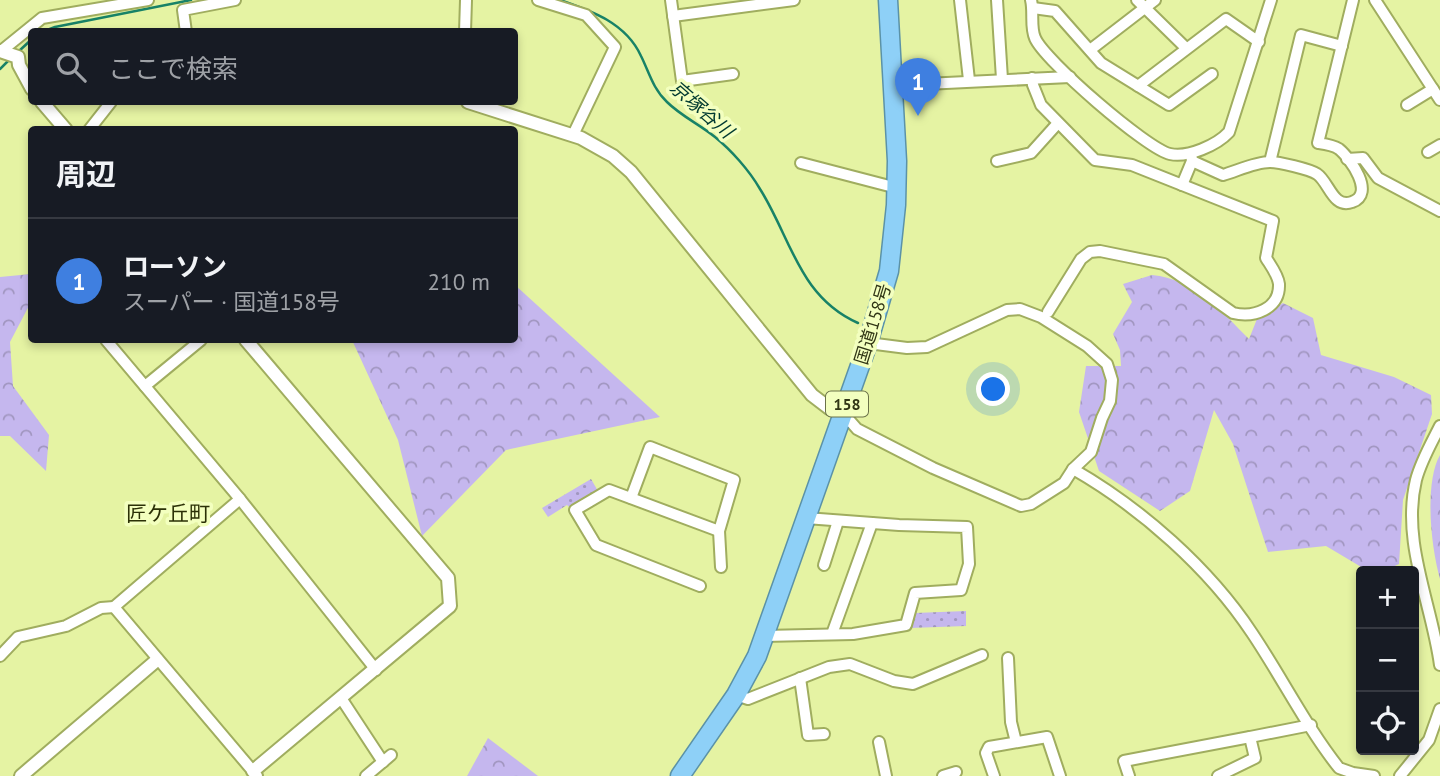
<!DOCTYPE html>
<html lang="ja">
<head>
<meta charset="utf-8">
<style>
  :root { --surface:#171b24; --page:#20242c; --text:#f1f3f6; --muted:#9ea1a6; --line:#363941; --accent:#0f766e }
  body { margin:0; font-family:"PT Sans","Noto Sans JP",sans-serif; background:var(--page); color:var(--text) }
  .controls { position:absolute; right:21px; bottom:21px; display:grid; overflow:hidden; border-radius:7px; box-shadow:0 4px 10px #0003 }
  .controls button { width:63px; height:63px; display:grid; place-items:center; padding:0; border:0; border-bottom:2px solid var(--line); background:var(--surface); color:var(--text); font:35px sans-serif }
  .you { position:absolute; left:994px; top:390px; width:24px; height:24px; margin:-18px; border:5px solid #fff; border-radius:50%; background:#1a73e8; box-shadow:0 0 0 10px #1a73e833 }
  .badge { display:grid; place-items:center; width:46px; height:46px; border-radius:50%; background:var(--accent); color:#fff; font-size:23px; font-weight:700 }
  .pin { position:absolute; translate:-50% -58px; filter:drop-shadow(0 2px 4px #0008) }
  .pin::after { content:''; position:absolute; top:37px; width:24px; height:21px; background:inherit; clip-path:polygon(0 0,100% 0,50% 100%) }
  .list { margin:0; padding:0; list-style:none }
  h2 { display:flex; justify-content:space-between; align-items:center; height:91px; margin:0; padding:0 28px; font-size:30px }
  h2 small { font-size:23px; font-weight:400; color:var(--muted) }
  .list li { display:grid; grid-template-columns:46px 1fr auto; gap:21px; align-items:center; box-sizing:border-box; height:126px; padding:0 28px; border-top:2px solid var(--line) }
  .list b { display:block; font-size:26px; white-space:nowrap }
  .list p { margin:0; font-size:23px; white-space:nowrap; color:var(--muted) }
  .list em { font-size:23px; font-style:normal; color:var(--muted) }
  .icon { flex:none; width:38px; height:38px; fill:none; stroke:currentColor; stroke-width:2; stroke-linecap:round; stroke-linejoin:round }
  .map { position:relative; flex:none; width:1440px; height:776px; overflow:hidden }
  .search { position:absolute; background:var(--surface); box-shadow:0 4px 10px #0003; left:28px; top:28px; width:490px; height:77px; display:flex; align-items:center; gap:18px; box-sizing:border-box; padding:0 24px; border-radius:7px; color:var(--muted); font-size:26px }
  .panel { position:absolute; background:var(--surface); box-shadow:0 4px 10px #0003; left:28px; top:126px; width:490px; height:217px; border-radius:7px }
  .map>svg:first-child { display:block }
</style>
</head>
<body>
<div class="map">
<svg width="1440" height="776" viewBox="0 0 1440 776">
  <defs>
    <pattern id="forest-crowns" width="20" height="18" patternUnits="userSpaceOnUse" patternTransform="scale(1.75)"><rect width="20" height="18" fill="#c5b7ee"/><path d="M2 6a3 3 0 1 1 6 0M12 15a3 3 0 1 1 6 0" fill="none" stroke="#a196c0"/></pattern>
    <pattern id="park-dots" width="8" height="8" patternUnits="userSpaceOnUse" patternTransform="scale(1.75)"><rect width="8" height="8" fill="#c5b7ee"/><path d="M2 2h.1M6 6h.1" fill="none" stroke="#a196c0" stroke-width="1.8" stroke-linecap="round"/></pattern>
  </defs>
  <rect width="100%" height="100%" fill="#e5f3a3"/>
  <!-- forest -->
  <g fill="url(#forest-crowns)">
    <polygon points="31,274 31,302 10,342 13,386 49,435 46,471 10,436 0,436 0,277"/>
    <path d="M 1152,275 C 1194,279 1221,311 1249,339 L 1257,319 L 1283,303 L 1313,318 L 1321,355 L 1394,377 L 1431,395 L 1432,414 L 1403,500 L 1399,564 L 1384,571 L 1368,571 L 1326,546 L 1268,552 L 1233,444 L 1214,410 L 1190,491 L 1160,511 L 1099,471 L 1079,412 L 1086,366 L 1121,366 L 1120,350 L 1113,334 L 1132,302 L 1123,284 Z"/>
    <polygon points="515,285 660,417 506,450 422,536 398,440 352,340 514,340"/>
    <path d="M 1440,455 L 1440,579 C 1431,548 1424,483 1440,455 Z"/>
    <polygon points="488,738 538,776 467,776"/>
  </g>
  <!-- park -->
  <g fill="url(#park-dots)">
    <polygon points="591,479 598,491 570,508 567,505 548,517 542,508"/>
    <polygon points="966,611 966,626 910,628 915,613"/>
  </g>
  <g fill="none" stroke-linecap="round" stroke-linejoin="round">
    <!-- stream -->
    <g stroke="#188267" stroke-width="2.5">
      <path d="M 560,0 C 592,11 626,23 641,56 C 649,72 653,89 667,102 C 681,116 699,124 715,137 C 731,150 749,170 760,189 C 791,238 799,297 858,323"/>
      <polyline points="42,32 55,27 191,0"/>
      <polyline points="19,51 32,39"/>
      <polyline points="0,69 11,58"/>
    </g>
    <!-- minor casing -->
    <g stroke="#a0ad5f" stroke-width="14">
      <g id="minor">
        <polyline points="538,0 586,15 615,47 573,135"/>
        <polyline points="671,0 682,81 733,74"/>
        <polyline points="960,0 969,80"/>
        <polyline points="997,0 1002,79"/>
        <path d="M 1031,0 C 1034,12 1030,27 1035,38 C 1044,60 1147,149 1170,154 C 1188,158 1217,145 1229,132 L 1271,0"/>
        <polyline points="1137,0 1186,48"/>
        <polyline points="1375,0 1440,100"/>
        <polyline points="1033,8 1055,11 1101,63 1169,105 1212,74"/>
        <polyline points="673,16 794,0"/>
        <polyline points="186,32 183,10 235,0"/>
        <polyline points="465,32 466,0"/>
        <polyline points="1090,50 1155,0"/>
        <polyline points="0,52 42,18 148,0"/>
        <path d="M 1032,78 L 1033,85 L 1041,105 L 1095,160 L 1132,165 L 1273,221 L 1266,258 C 1271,266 1278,275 1279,284 C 1280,309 1254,318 1233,313 L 1164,264 L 1100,251 L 1090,252 L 1081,259 L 1048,312"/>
        <polyline points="893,83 905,85 1070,77"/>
        <polyline points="1138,86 1226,19 1259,42"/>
        <polyline points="1407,105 1433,89"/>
        <polyline points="89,130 111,102"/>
        <polyline points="1428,152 1440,145"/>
        <polyline points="1347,159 1363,158 1378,178 1440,211"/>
        <polyline points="997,161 1031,153 1058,123"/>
        <path d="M 1192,161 L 1223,175 C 1237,171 1255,162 1270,162 C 1279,162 1309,169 1317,174 C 1329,182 1333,209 1352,202 C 1376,194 1350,158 1339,149 C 1333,145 1325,144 1318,143 L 1353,0"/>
        <polyline points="1270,162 1301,35 1342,46"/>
        <polyline points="801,163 897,188"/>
        <polyline points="1182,185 1192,161 1191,154"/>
        <polyline points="106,340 240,499 376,670"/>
        <polyline points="145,386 201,340"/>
        <polyline points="843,413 857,429 933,468 1021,506 1031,504 1064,483 1073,469 1091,452 1102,418 1110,401 1112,380 1107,364 1087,346 1041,317 1020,309 1007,310 927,347 907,348 868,343"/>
        <path d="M 1440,426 C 1431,444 1421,461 1416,480 C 1401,542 1432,604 1440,665"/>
        <path d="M 1073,469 C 1141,508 1209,568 1252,633 C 1281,676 1307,728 1339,768 L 1353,773 L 1374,776"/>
        <polyline points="631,498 650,447 734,480 719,531 721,567"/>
        <polyline points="240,499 114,607 257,776"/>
        <polyline points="824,565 838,521"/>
        <polyline points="700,586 596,545 575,510 609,490 719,531"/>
        <polyline points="832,634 872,523"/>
        <polyline points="764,636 853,634 906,625 915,593 961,590 969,564 967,527 899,525 806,518"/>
        <polyline points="0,656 18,637 66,626 101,608 114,607"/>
        <polyline points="1008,658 1011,722 1016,742"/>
        <polyline points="800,678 808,735 824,734"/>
        <polyline points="736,695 748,699 829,667 850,664 894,681 913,684 982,655"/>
        <polyline points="341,698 383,762"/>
        <polyline points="879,742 886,776"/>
        <polyline points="366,776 391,755"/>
        <polyline points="943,776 956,772"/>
        <polyline points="994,776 986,753 989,747 1047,737 1060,776"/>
        <polyline points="1129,776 1124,761 1250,737"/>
        <polyline points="1218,776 1255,758 1250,737 1311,725"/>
        <polyline points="1400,776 1429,740 1440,709"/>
      </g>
    </g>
    <!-- tertiary casing -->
    <g stroke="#a0ad5f" stroke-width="16">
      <g id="tertiary">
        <polyline points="0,51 18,57 19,65 32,89"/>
        <polyline points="42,102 66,130"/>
        <polyline points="468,102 581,138 613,156 631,172 812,395 829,408 843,413"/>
        <polyline points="246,340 448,578 450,606 253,771"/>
        <polyline points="21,776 157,660"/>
      </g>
    </g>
    <!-- trunk casing -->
    <g stroke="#5b92a7" stroke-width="21">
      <polyline id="trunk" points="680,776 736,695 757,656 868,343 889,271 896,205 897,161 888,0"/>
    </g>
    <!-- minor -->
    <use href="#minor" stroke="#fff" stroke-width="10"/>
    <!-- tertiary -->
    <use href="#tertiary" stroke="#fff" stroke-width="12"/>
    <!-- trunk -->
    <use href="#trunk" stroke="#8ed0f7" stroke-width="18"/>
  </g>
  <g text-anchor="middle" stroke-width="7" stroke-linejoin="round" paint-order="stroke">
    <!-- shield labels -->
    <rect fill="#f3ffbf" stroke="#6b7249" stroke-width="2" x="826" y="391.5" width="42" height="25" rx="5"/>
    <g font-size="16" font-weight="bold" fill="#313616">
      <text x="847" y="410">158</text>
    </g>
    <!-- street labels -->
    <g font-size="18" fill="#313616" stroke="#f3ffbf">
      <text transform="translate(873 324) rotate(-73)" y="6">国道158号</text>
    </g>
    <!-- water labels -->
    <g font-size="19" font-style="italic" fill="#003a30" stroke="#f3ffbf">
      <text transform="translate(702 109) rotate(41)" y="7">京塚谷川</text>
    </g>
    <!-- quarter labels -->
    <g font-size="21" fill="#2b3006" stroke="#f3ffbf">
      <text x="168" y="521">匠ケ丘町</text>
    </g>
  </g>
</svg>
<div class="controls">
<button>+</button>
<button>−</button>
<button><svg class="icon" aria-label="locate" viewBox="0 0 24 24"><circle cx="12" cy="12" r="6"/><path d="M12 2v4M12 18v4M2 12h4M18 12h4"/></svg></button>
</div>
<div class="you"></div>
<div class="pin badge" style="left:918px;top:116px;background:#3f7fe0">1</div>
<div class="search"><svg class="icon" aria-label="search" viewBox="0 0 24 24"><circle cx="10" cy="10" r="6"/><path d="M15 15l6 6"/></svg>ここで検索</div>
<section class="panel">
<h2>周辺<small></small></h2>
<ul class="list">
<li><span class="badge" style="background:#3f7fe0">1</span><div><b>ローソン</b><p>スーパー · 国道158号</p></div><em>210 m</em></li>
</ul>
</section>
</div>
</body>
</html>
